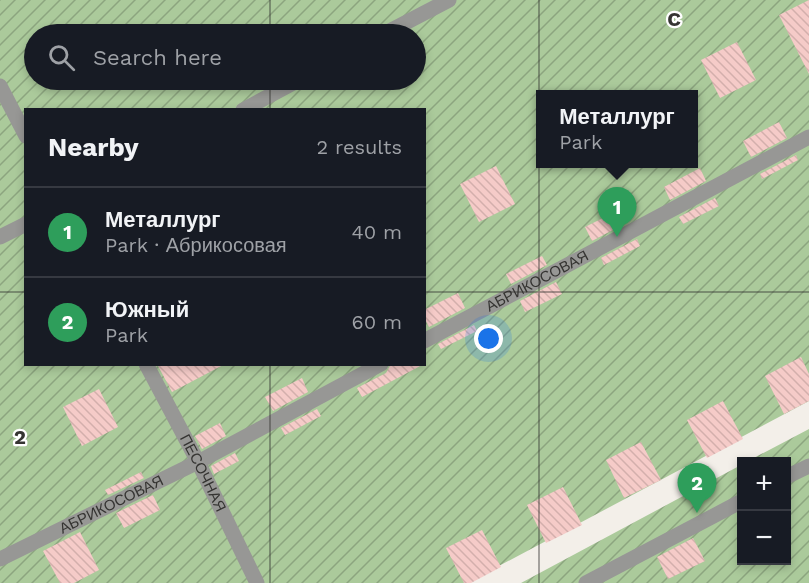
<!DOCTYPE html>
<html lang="en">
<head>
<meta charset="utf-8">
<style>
  :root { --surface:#171b24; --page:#20242c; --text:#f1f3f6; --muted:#9ea1a6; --line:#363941; --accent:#db2777 }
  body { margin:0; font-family:"Work Sans",sans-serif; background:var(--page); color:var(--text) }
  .controls { position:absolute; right:18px; bottom:18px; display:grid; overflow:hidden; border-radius:0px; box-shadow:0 3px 9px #0003 }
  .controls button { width:54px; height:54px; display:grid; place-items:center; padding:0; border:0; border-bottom:2px solid var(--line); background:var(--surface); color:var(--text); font:30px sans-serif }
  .you { position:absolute; left:489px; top:339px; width:21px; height:21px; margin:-15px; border:4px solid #fff; border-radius:50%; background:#1a73e8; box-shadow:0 0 0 9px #1a73e833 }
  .badge { display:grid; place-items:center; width:39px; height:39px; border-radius:50%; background:var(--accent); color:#fff; font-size:20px; font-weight:700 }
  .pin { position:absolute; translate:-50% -50px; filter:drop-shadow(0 2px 3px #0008) }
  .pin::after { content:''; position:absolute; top:32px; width:21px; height:18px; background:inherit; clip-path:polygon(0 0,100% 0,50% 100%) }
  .popup { position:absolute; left:536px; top:90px; width:162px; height:78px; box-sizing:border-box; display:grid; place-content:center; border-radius:0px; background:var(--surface); filter:drop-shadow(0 2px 4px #0005); font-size:20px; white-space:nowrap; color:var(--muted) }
  .popup b { font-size:22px; color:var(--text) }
  .popup::after { content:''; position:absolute; left:50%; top:100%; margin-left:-12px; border:12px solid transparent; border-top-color:var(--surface) }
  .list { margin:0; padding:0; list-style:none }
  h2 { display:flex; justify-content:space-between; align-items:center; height:78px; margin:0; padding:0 24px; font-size:26px }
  h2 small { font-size:20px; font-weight:400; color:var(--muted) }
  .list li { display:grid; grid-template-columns:39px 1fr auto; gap:18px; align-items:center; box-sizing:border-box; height:90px; padding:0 24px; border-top:2px solid var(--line) }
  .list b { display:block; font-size:22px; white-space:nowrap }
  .list p { margin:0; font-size:20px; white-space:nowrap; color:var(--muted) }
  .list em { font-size:20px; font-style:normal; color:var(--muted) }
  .icon { flex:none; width:33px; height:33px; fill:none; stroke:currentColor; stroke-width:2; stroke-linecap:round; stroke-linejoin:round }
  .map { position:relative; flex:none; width:809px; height:583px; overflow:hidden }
  .search { position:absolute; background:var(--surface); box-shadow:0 3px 9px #0003; left:24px; top:24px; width:402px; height:66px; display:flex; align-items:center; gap:15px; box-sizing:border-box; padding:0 21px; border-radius:33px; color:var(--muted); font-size:22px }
  .panel { position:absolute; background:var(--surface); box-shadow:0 3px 9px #0003; left:24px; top:108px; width:402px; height:258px; border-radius:0px }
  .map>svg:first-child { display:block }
</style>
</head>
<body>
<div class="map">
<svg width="809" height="583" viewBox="0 0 809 583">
  <defs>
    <pattern id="garden-furrows" width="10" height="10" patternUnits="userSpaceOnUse" patternTransform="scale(1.5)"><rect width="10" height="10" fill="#abca9b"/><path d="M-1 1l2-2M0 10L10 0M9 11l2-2" fill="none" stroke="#8ca57f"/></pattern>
    <pattern id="building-back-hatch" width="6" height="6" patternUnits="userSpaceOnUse" patternTransform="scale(1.5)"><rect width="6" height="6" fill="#f5cbc8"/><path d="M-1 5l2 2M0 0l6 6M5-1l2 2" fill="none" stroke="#d3afac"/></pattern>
  </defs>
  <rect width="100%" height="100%" fill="#f3efe9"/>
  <!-- garden -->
  <g fill="url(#garden-furrows)" fill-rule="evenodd">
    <path d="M 0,0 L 809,0 L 809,401 L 467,583 L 0,583 ZM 34,34 L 416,34 L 416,80 L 34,80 ZM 540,94 L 694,94 L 694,164 L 540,164 ZM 26,110 L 424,110 L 424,364 L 26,364 Z"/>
    <polygon points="809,429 809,583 521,583 741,465 742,560 786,560 786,462 748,461"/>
  </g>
  <!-- building -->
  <g fill="url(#building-back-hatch)">
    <polygon points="809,0 809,74 779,15"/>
    <polygon points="737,42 756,80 720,98 701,60"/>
    <polygon points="779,122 787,138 751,157 743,141"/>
    <polygon points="796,155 798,160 762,179 760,174"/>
    <polygon points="496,166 515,204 479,222 460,184"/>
    <polygon points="700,168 706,181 670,200 664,187"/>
    <polygon points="715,198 719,206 683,224 679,217"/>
    <polygon points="621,209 628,222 592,241 585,227"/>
    <polygon points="637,239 640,246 604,265 601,258"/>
    <polygon points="542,256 547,265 511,284 506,274"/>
    <polygon points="556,282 562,294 525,312 520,301"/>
    <polygon points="458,293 465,308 429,327 424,317 424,310"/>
    <polygon points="474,325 477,331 441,349 438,344"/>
    <polygon points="801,357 809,374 809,401 784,414 765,376"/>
    <polygon points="157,364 225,364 172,392"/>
    <polygon points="391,364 424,364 362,397 357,388 386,373"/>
    <polygon points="302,378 308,392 273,411 265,397"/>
    <polygon points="99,389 118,427 82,446 63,407"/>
    <polygon points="723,401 743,439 707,458 687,420"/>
    <polygon points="317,409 321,416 285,435 281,428"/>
    <polygon points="220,423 226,436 202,449 195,436"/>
    <polygon points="641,442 661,480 624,498 606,460"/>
    <polygon points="235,453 239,461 214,474 211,466"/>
    <polygon points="141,472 144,478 108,495 105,490"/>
    <polygon points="563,487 582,525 546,543 527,505"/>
    <polygon points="153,495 160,510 124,528 116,513"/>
    <polygon points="482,530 501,567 471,583 464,583 446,548"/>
    <polygon points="80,532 99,570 74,583 60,583 43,551"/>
    <polygon points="693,538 705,561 668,579 657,557"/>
  </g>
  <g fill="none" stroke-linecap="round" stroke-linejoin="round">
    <!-- minor -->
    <g stroke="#979795" stroke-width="15">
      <polyline points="384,34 449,0"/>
      <polyline points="0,86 26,136"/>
      <polyline points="243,110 299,80"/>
      <polyline points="0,237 26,224"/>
      <path id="s1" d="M 424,341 L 809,137"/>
      <path id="s2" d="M 146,364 L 198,462 L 257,583"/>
      <polyline points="786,477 809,466"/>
      <path id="s3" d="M 0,559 L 198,462 L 381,364"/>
      <polyline points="586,583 742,501"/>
    </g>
  </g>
  <!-- grid -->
  <path fill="none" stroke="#353432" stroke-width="1.5" stroke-opacity="0.55" d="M 270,0 L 270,34M 539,0 L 539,583M 270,80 L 270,110M 0,292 L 26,292M 424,292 L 809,292M 270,364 L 270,583"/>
  <g text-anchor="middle" stroke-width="4.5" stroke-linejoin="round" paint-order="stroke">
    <!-- street labels -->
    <g font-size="15" fill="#353432" stroke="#fff">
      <text dy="5" stroke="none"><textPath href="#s1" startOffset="128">АБРИКОСОВАЯ</textPath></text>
      <text dy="5" stroke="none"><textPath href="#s2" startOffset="123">ПЕСОЧНАЯ</textPath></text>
      <text dy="5" stroke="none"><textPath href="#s3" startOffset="124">АБРИКОСОВАЯ</textPath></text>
    </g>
  </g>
  <g font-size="20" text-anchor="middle" font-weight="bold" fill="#353432" stroke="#fff" stroke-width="4.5" stroke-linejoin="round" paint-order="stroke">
    <text x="674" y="26">C</text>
    <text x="20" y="444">2</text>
  </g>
</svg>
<div class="controls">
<button>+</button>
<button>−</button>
</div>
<div class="you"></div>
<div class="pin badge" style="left:617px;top:237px;background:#2e9e5b">1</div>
<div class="popup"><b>Металлург</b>Park</div>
<div class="pin badge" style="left:697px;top:513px;background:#2e9e5b">2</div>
<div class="search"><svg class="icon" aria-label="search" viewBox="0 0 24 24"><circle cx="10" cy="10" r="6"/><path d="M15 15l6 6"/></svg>Search here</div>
<section class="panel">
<h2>Nearby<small>2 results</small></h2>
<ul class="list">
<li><span class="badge" style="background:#2e9e5b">1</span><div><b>Металлург</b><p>Park · Абрикосовая</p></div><em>40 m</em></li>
<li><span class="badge" style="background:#2e9e5b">2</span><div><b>Южный</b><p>Park</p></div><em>60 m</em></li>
</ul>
</section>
</div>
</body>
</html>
